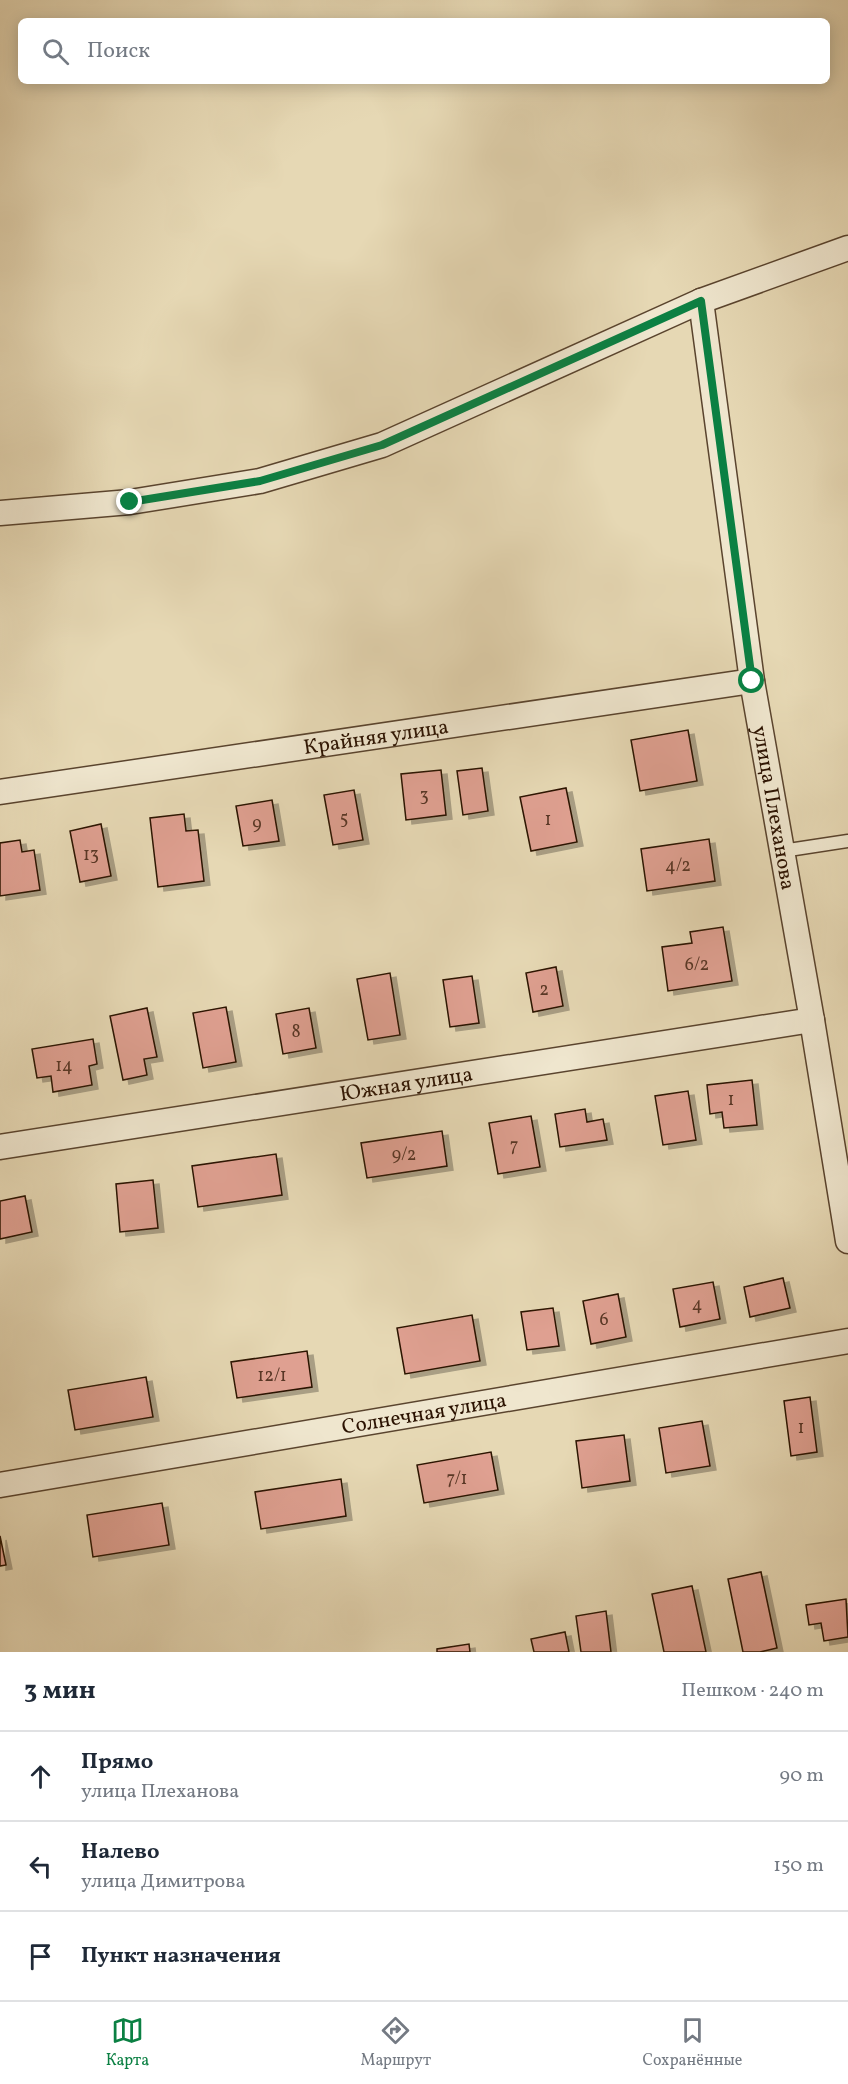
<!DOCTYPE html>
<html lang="ru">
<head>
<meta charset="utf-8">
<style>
  :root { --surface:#fff; --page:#f6f6f7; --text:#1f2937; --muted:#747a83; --line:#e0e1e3; --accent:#0b8043 }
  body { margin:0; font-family:Vollkorn,serif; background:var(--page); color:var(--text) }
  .stop { position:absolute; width:18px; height:18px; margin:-14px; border:4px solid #0b8043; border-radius:50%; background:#fff }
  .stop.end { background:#0b8043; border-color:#fff; box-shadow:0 2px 6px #0008 }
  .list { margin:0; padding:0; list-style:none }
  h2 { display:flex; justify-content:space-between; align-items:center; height:78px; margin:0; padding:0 24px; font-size:26px }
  h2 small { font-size:20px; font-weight:400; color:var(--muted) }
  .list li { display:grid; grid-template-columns:39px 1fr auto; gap:18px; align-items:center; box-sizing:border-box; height:90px; padding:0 24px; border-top:2px solid var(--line) }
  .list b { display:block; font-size:22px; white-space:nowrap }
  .list p { margin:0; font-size:20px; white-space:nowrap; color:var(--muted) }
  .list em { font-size:20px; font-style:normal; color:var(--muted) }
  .icon { flex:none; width:33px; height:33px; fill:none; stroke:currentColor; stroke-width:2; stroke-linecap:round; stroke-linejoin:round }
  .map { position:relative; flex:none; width:848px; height:1652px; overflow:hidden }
  .search { position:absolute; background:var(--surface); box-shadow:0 3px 15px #0003; left:18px; right:18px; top:18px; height:66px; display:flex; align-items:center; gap:15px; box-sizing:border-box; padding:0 21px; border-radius:9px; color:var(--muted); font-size:22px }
  .sheet { height:348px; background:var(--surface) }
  nav { display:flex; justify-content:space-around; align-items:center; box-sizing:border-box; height:84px; border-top:2px solid var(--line); background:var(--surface); font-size:16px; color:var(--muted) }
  nav a { display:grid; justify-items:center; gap:3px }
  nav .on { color:var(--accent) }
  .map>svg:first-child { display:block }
</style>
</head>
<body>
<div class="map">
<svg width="848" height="1652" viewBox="0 0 848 1652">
  <defs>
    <filter id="shadow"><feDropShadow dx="6" dy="4" stdDeviation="0" flood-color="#0004"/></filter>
  </defs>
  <rect width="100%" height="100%" fill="#e6d8b4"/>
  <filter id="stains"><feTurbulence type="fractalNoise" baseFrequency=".00333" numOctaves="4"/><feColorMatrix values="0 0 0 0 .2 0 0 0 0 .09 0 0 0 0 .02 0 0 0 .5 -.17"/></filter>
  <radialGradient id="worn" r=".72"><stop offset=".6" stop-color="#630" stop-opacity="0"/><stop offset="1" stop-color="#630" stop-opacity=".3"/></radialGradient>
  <!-- building -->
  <g fill="#dfa091" stroke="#2b1201" stroke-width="1.5" filter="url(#shadow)">
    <polygon points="688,730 697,781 640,791 631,740"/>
    <polygon points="482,768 488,811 463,815 457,771"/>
    <polygon points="441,770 446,815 406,820 401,774"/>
    <polygon points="566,788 577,842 531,851 520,797"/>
    <polygon points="354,790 363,840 333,845 324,795"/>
    <polygon points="272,800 279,841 243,846 236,806"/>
    <polygon points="184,814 186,831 198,830 204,881 158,887 150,818"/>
    <polygon points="101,824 111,876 80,882 70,831"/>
    <polygon points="709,839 715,881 647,891 641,849"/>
    <polygon points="20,840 22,852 34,850 40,890 0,896 0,843"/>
    <polygon points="723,927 732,981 668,991 662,947 692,943 690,932"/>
    <polygon points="556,967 563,1006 533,1012 526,973"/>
    <polygon points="390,973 400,1035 368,1040 357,979"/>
    <polygon points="472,976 479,1023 450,1027 443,980"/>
    <polygon points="226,1007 236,1062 203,1068 193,1013"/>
    <polygon points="147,1008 157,1057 144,1059 147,1075 123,1080 110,1016"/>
    <polygon points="309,1008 316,1048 283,1054 276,1014"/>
    <polygon points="93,1039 97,1064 89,1066 92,1085 53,1092 51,1076 37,1078 32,1049"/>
    <polygon points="752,1080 757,1125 724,1128 722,1112 710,1114 707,1085"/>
    <polygon points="688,1091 696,1140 663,1145 655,1096"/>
    <polygon points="585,1109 587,1122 603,1119 607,1140 560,1147 555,1114"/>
    <polygon points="531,1116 540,1167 498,1174 489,1123"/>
    <polygon points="442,1131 447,1166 367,1178 361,1143"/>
    <polygon points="276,1154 282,1195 198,1207 192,1166"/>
    <polygon points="153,1180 158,1228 120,1232 116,1184"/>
    <polygon points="25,1196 32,1232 0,1239 0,1201"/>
    <polygon points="783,1278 790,1308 750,1317 744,1287"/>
    <polygon points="713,1282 720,1319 680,1327 673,1289"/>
    <polygon points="618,1294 626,1337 591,1344 583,1301"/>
    <polygon points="553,1308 559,1346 527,1350 521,1312"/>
    <polygon points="472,1315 480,1361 405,1374 397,1328"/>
    <polygon points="307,1351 312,1387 237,1398 231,1362"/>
    <polygon points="146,1377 153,1417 75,1430 68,1390"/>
    <polygon points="810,1397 817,1452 791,1456 784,1401"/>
    <polygon points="702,1421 710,1466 666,1473 659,1428"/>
    <polygon points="624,1435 630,1481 582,1488 576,1441"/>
    <polygon points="491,1452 498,1490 424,1503 417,1465"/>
    <polygon points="341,1479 346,1516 261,1529 255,1492"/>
    <polygon points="162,1503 169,1545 93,1557 87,1515"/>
    <polygon points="0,1536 6,1565 0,1566"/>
    <polygon points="761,1572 777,1648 760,1652 743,1652 728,1579"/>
    <polygon points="692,1586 706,1652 664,1652 652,1594"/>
    <polygon points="846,1599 848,1637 824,1641 821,1623 809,1625 806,1605"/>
    <polygon points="606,1611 611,1652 581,1652 576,1616"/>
    <polygon points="565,1632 569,1652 534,1652 531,1639"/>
    <polygon points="469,1644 470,1652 437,1652 437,1649"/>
  </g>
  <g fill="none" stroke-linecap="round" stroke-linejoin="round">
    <!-- service casing -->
    <g stroke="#5a442e" stroke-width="15">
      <polyline id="service" points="782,851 848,841"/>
    </g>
    <!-- minor casing -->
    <g stroke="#5a442e" stroke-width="27">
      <g id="minor">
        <path id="s1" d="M 701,301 L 752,681 L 812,1020 L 848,1241"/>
        <polyline points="0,513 130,502 260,481 382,445 701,301 848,248"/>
        <path id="s2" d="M 0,792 L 752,681"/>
        <path id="s3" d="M 0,1147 L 812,1020"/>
        <path id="s4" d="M 0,1485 L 848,1341"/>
      </g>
    </g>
    <!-- service -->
    <use href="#service" stroke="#efe6ce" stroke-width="12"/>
    <!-- minor -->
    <use href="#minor" stroke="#efe6ce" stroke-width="24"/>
  </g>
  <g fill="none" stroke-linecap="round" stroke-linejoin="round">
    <!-- route -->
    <polyline stroke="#0b8043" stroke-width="8" points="130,502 260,481 382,445 701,301 752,681"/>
  </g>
  <g text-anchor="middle" stroke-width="4.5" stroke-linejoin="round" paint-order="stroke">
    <!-- number labels -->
    <g font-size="18" fill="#583625">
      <text x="424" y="801">3</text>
      <text x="344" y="824">5</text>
      <text x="548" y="825">1</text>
      <text x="257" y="829">9</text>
      <text x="91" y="860">13</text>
      <text x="678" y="871">4/2</text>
      <text x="697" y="970">6/2</text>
      <text x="544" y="995">2</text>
      <text x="296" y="1037">8</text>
      <text x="64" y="1071">14</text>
      <text x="731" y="1105">1</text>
      <text x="514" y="1151">7</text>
      <text x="404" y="1160">9/2</text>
      <text x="697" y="1310">4</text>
      <text x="604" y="1325">6</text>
      <text x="272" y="1381">12/1</text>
      <text x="801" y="1433">1</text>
      <text x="457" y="1484">7/1</text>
    </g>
    <!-- street labels -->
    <g font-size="21" fill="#2b1201" stroke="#efe6ce">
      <text dy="7" stroke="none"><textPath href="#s2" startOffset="380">Крайняя улица</textPath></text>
      <text dy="7" stroke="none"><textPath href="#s1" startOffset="512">улица Плеханова</textPath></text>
      <text dy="7" stroke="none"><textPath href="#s3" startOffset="411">Южная улица</textPath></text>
      <text dy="7" stroke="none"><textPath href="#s4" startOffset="430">Солнечная улица</textPath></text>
    </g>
  </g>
  <rect width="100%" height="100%" filter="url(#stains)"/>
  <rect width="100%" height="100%" fill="url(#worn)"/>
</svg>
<div class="stop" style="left:752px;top:681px"></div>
<div class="stop end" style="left:130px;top:502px"></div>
<div class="search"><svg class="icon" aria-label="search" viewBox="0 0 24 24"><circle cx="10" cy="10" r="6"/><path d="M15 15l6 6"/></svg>Поиск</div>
</div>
<section class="sheet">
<h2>3 мин<small>Пешком · 240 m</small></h2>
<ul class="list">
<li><svg class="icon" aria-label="ahead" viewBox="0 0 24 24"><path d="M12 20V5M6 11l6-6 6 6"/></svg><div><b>Прямо</b><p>улица Плеханова</p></div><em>90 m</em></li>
<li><svg class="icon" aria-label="left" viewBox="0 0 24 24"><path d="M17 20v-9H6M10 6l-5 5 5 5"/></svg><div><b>Налево</b><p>улица Димитрова</p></div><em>150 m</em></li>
<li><svg class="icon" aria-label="arrive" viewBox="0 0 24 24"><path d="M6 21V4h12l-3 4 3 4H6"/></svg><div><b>Пункт назначения</b></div></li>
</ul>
</section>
<nav>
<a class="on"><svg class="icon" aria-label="map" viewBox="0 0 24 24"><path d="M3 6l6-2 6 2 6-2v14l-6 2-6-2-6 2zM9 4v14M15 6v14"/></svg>Карта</a>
<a><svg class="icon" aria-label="directions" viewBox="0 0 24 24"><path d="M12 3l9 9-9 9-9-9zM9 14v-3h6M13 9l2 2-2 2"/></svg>Маршрут</a>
<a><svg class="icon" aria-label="saved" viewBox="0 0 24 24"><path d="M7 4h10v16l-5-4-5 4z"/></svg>Сохранённые</a>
</nav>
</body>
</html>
